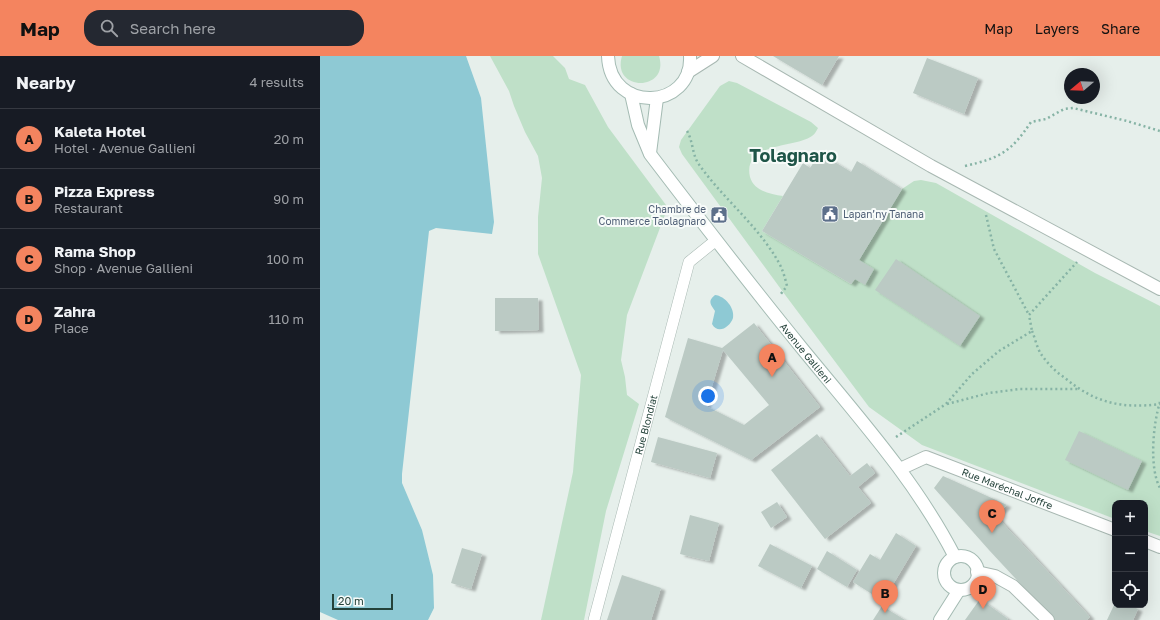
<!DOCTYPE html>
<html lang="en">
<head>
<meta charset="utf-8">
<style>
  :root { --surface:#171b24; --page:#242831; --text:#f1f3f6; --muted:#9ea1a6; --line:#363941; --accent:#f4845f }
  body { margin:0; font-family:"Golos Text",sans-serif; background:var(--page); color:var(--text) }
  .controls { position:absolute; right:12px; bottom:12px; display:grid; overflow:hidden; border-radius:8px; box-shadow:0 4px 16px #0002 }
  .controls button { width:36px; height:36px; display:grid; place-items:center; padding:0; border:0; border-bottom:1px solid var(--line); background:var(--surface); color:var(--text); font:20px sans-serif }
  .compass { position:absolute; left:744px; top:12px; width:36px; height:36px; border-radius:50%; background:var(--surface); box-shadow:0 4px 16px #0002; rotate:251deg }
  .scale { position:absolute; left:12px; bottom:10px; width:61px; box-sizing:border-box; padding-left:4px; border:2px solid #24423a; border-top:0; font-size:11px; line-height:14px; white-space:nowrap; color:#24423a; -webkit-text-stroke:3px #f7fbf9; paint-order:stroke }
  .you { position:absolute; left:388px; top:340px; width:14px; height:14px; margin:-10px; border:3px solid #fff; border-radius:50%; background:#1a73e8; box-shadow:0 0 0 6px #1a73e833 }
  .badge { display:grid; place-items:center; width:26px; height:26px; border-radius:50%; background:var(--accent); color:#111; font-size:13px; font-weight:700 }
  .pin { position:absolute; translate:-50% -33px; filter:drop-shadow(0 1px 2px #0008) }
  .pin::after { content:''; position:absolute; top:21px; width:14px; height:12px; background:inherit; clip-path:polygon(0 0,100% 0,50% 100%) }
  .list { margin:0; padding:0; list-style:none }
  h2 { display:flex; justify-content:space-between; align-items:center; height:52px; margin:0; padding:0 16px; font-size:17px }
  h2 small { font-size:13px; font-weight:400; color:var(--muted) }
  .list li { display:grid; grid-template-columns:26px 1fr auto; gap:12px; align-items:center; box-sizing:border-box; height:60px; padding:0 16px; border-top:1px solid var(--line) }
  .list b { display:block; font-size:15px; white-space:nowrap }
  .list p { margin:0; font-size:13px; white-space:nowrap; color:var(--muted) }
  .list em { font-size:13px; font-style:normal; color:var(--muted) }
  .icon { flex:none; width:22px; height:22px; fill:none; stroke:currentColor; stroke-width:2; stroke-linecap:round; stroke-linejoin:round }
  .map { position:relative; flex:none; width:840px; height:564px; overflow:hidden }
  header { display:flex; align-items:center; gap:24px; box-sizing:border-box; height:56px; padding:0 20px; background:var(--accent); color:#111 }
  header strong { font-size:19px }
  nav { display:flex; gap:22px; margin-inline-start:auto; font-size:14px }
  .search { width:280px; height:36px; background:var(--page); display:flex; align-items:center; gap:10px; box-sizing:border-box; padding:0 14px; border-radius:16px; color:var(--muted); font-size:15px }
  main { display:flex }
  aside { flex:1; background:var(--surface) }
  .map>svg:first-child { display:block }
</style>
</head>
<body>
<header>
<strong>Map</strong>
<div class="search"><svg class="icon" aria-label="search" viewBox="0 0 24 24"><circle cx="10" cy="10" r="6"/><path d="M15 15l6 6"/></svg>Search here</div>
<nav><a>Map</a><a>Layers</a><a>Share</a></nav>
</header>
<main>
<aside>
<h2>Nearby<small>4 results</small></h2>
<ul class="list">
<li><span class="badge">A</span><div><b>Kaleta Hotel</b><p>Hotel · Avenue Gallieni</p></div><em>20 m</em></li>
<li><span class="badge">B</span><div><b>Pizza Express</b><p>Restaurant</p></div><em>90 m</em></li>
<li><span class="badge">C</span><div><b>Rama Shop</b><p>Shop · Avenue Gallieni</p></div><em>100 m</em></li>
<li><span class="badge">D</span><div><b>Zahra</b><p>Place</p></div><em>110 m</em></li>
</ul>
</aside>
<div class="map">
<svg width="840" height="564" viewBox="0 0 840 564">
  <defs>
    <filter id="shadow"><feDropShadow dx="4.5" dy="2.5" stdDeviation="1" flood-color="#0004"/></filter>
  </defs>
  <rect width="100%" height="100%" fill="#e6efeb"/>
  <!-- green -->
  <g fill="#bfe0c8">
    <polygon points="170,0 233,0 245,12 249,23 265,29 288,71 346,149 346,156 307,259 301,304 305,321 307,339 319,348 286,455 264,564 221,564 253,416 261,319 218,198 218,161 222,122 218,100 205,76 194,50 189,35"/>
    <path d="M 302,0 L 339,0 C 350,36 291,36 302,0 Z"/>
    <path d="M 409,25 L 417,27 L 491,66 L 498,72 C 497,74 495,78 492,80 C 476,92 422,86 430,121 C 434,135 450,138 463,140 L 442,175 L 531,228 L 535,223 L 539,204 L 582,133 L 594,125 L 601,124 L 616,127 L 775,217 L 840,250 L 840,480 L 825,475 L 825,447 L 795,447 L 795,463 L 602,389 L 549,351 L 463,236 L 362,98 L 359,91 L 361,84 L 400,30 Z"/>
  </g>
  <!-- water -->
  <g fill="#8ec9d4">
    <polygon points="0,0 146,0 161,42 174,166 172,178 116,172 109,175 82,418 82,427 102,474 113,519 114,552 108,564 18,564 0,556"/>
    <path d="M 395,239 C 405,240 415,252 413,262 C 410,271 398,279 392,268 L 395,255 C 391,249 387,245 395,239 Z"/>
  </g>
  <!-- building -->
  <g fill="#bbcac4" fill-rule="evenodd" filter="url(#shadow)">
    <polygon points="453,0 519,0 502,29"/>
    <polygon points="607,2 658,22 644,58 593,37"/>
    <polygon points="500,97 531,116 537,105 582,133 539,204 554,213 545,229 535,223 531,228 442,175 483,107 490,112"/>
    <polygon points="576,203 660,260 640,290 555,234"/>
    <polygon points="175,242 218,242 219,274 175,275"/>
    <path d="M 434,267 L 500,351 L 431,404 L 345,361 L 368,282 L 402,292 ZM 403,294 L 449,349 L 424,369 L 386,350 Z"/>
    <polygon points="759,375 822,405 808,434 745,404"/>
    <polygon points="497,378 530,420 547,407 555,417 538,431 551,447 505,483 451,414"/>
    <polygon points="338,381 397,397 390,422 331,406"/>
    <polygon points="623,420 687,449 676,460 770,561 767,564 734,564 669,494 614,432"/>
    <polygon points="457,446 467,461 451,472 441,456"/>
    <polygon points="370,459 399,467 389,505 360,498"/>
    <polygon points="576,477 596,490 563,545 533,526 550,498 560,504"/>
    <polygon points="450,488 492,510 481,532 438,510"/>
    <polygon points="142,492 162,498 151,533 131,527"/>
    <polygon points="507,495 537,514 527,531 497,513"/>
    <polygon points="302,519 341,532 331,564 287,564"/>
    <polygon points="660,543 688,563 687,564 645,564"/>
    <polygon points="794,549 809,549 818,553 813,564 787,564"/>
    <polygon points="562,550 585,564 553,564"/>
  </g>
  <g fill="none" stroke-linecap="round" stroke-linejoin="round">
    <!-- service casing -->
    <g stroke="#a8b8b2" stroke-width="12">
      <g id="service">
        <path id="s1" d="M 274,564 L 369,206 L 395,185"/>
      </g>
    </g>
    <!-- minor casing -->
    <g stroke="#a8b8b2" stroke-width="14">
      <g id="minor">
        <polyline points="422,0 611,110 840,233"/>
        <polyline points="368,16 393,0"/>
        <path id="s2" d="M 580,413 L 606,401 L 795,474"/>
        <polyline points="825,485 840,491"/>
        <polyline points="657,516 675,520 693,530 728,564"/>
      </g>
    </g>
    <!-- secondary casing -->
    <g stroke="#a4bbb3" stroke-width="14">
      <g id="secondary">
        <path d="M 288,0 C 290,58 373,54 370,0"/>
        <path id="s3" d="M 311,38 L 318,69 L 330,98 C 381,165 432,231 485,296 C 539,362 596,425 635,501"/>
        <polyline points="330,97 337,42"/>
        <circle cx="641" cy="517" r="17"/>
        <polyline points="620,564 639,534"/>
      </g>
    </g>
    <!-- path -->
    <g stroke="#86b3a5" stroke-width="2.5" stroke-dasharray="2 3" stroke-linecap="butt">
      <path d="M 367,75 C 373,85 372,97 378,107 C 402,142 438,169 459,207 C 463,214 465,222 467,230 L 460,239"/>
      <path d="M 645,110 C 680,102 691,96 711,66 L 726,63 L 744,53 L 753,52 L 807,65 L 840,75"/>
      <polyline points="666,159 674,193 709,259"/>
      <path d="M 712,275 C 715,282 717,292 721,298 C 727,307 736,316 745,322 C 775,347 802,353 840,348"/>
      <path d="M 840,346 C 833,368 829,412 840,432"/>
      <polyline points="627,348 669,337 700,333 758,333"/>
      <polyline points="576,381 626,348 652,318 679,295 712,275 709,259 757,206"/>
    </g>
    <!-- service -->
    <use href="#service" stroke="#fff" stroke-width="11"/>
    <!-- minor -->
    <use href="#minor" stroke="#fff" stroke-width="12"/>
    <!-- secondary -->
    <use href="#secondary" stroke="#fff" stroke-width="12"/>
  </g>
  <!-- icons -->
  <defs>
    <g id="civic-square" transform="scale(0.9)"><rect x="-9" y="-9" width="18" height="18" rx="4" fill="#5c6f8a" stroke="#f7fbf9"/><path d="M-.6-6.5H3V-4.5H.6V-3L4-1V1h2V6H-6V1h2V-1L-.6-3ZM-1.2 2.5V6h2.4V2.5Z" fill="#fff"/></g>
  </defs>
  <g fill-rule="evenodd">
    <use href="#civic-square" x="510" y="158"/>
    <use href="#civic-square" x="399" y="159"/>
  </g>
  <g text-anchor="middle" stroke-width="4" stroke-linejoin="round" paint-order="stroke">
    <!-- service labels -->
    <g font-size="10" fill="#4e5e75" stroke="#f7fbf9" text-anchor="end">
      <text x="386" y="157">Chambre de<tspan x="386" dy="12">Commerce Taolagnaro</tspan></text>
      <text x="523" y="162" text-anchor="start">Lapan’ny Tanana</text>
    </g>
    <!-- street labels -->
    <g font-size="10" fill="#24423a" stroke="#f7fbf9">
      <text dy="4" stroke="none"><textPath href="#s3" startOffset="316">Avenue Gallieni</textPath></text>
      <text dy="4" stroke="none"><textPath href="#s1" startOffset="202">Rue Blondiat</textPath></text>
      <text dy="4" stroke="none"><textPath href="#s2" startOffset="116">Rue Maréchal Joffre</textPath></text>
    </g>
    <!-- town labels -->
    <g font-size="18" font-weight="bold" fill="#1f5548" stroke="#f7fbf9">
      <text x="473" y="106">Tolagnaro</text>
    </g>
  </g>
</svg>
<div class="controls">
<button>+</button>
<button>−</button>
<button><svg class="icon" aria-label="locate" viewBox="0 0 24 24"><circle cx="12" cy="12" r="6"/><path d="M12 2v4M12 18v4M2 12h4M18 12h4"/></svg></button>
</div>
<svg class="compass" viewBox="-18 -18 36 36"><path d="M0-13l5 13h-10z" fill="#e53935"/><path d="M0 13l5-13h-10z" fill="#9ea1a6"/></svg>
<div class="scale">20 m</div>
<div class="you"></div>
<div class="pin badge" style="left:452px;top:321px">A</div>
<div class="pin badge" style="left:565px;top:557px">B</div>
<div class="pin badge" style="left:672px;top:477px">C</div>
<div class="pin badge" style="left:663px;top:553px">D</div>
</div>
</main>
</body>
</html>
